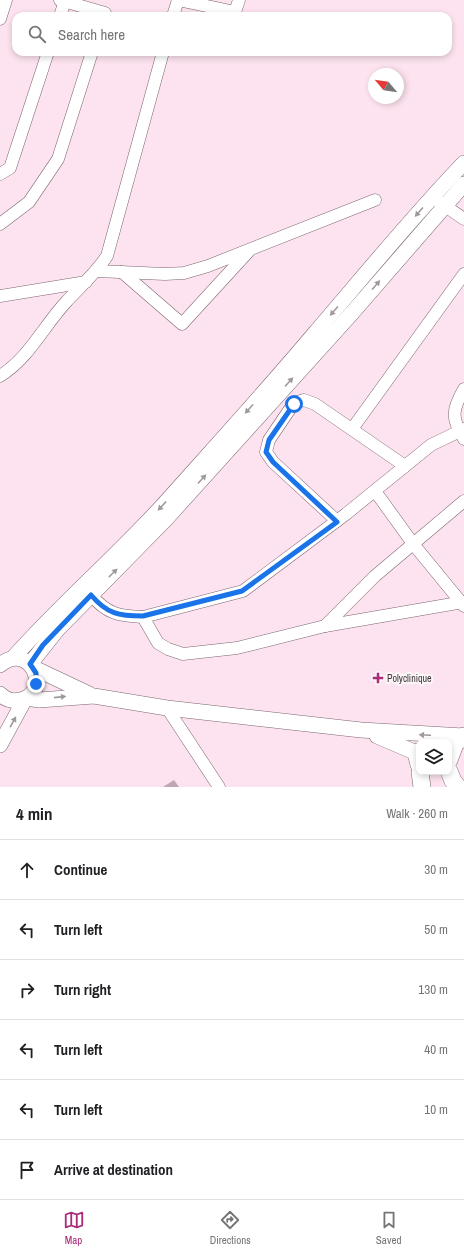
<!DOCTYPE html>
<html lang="en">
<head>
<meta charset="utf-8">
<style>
  :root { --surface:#fff; --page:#f6f6f6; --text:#202124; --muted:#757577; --line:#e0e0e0; --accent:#ab2b7a }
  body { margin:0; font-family:"Archivo Narrow",sans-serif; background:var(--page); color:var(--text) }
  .controls { position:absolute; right:12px; bottom:12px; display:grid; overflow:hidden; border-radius:8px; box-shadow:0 2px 6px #0003 }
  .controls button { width:36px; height:36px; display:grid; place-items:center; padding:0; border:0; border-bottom:1px solid var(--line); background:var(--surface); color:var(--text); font:20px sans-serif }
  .compass { position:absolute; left:368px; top:68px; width:36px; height:36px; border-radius:50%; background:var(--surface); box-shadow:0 2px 6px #0003; rotate:299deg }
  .stop { position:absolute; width:12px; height:12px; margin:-9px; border:3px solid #1a73e8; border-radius:50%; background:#fff }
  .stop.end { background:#1a73e8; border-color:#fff; box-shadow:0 1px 4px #0008 }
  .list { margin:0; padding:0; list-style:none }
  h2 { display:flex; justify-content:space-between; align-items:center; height:52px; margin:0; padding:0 16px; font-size:17px }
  h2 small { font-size:13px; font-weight:400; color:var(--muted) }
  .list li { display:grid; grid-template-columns:26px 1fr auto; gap:12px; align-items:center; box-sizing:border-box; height:60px; padding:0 16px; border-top:1px solid var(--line) }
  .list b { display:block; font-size:15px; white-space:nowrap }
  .list em { font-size:13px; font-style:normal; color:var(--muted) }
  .icon { flex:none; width:22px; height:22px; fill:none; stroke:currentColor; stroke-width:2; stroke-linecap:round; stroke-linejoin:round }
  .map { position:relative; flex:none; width:464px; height:787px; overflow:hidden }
  .search { position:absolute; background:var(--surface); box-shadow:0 2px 6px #0003; left:12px; right:12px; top:12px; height:44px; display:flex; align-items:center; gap:10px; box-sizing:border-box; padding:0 14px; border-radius:12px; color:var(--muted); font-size:15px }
  .sheet { height:412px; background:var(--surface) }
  nav { display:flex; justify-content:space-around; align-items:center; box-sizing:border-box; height:56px; border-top:1px solid var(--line); background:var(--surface); font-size:11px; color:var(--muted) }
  nav a { display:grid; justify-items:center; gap:2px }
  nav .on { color:var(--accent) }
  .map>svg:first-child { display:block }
</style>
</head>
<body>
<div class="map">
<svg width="464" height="787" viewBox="0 0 464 787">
  <rect width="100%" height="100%" fill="#fde3ef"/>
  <!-- building -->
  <polygon fill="#c0a7b3" points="174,780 179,787 163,787"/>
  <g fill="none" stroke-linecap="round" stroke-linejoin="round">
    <!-- minor casing -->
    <g stroke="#7c6670" stroke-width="13">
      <g id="minor">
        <polyline points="60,0 105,13 104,16"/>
        <polyline points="178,0 235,12 239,0"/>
        <polyline points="60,16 65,1"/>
        <polyline points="173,16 178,0"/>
        <polyline points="0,19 6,0"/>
        <polyline points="0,174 10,168 48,52"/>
        <polyline points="438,201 464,219"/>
        <polyline points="0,224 29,202 58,159 92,52"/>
        <polyline points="97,271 165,274 184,273 208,266 375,200"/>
        <polyline points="122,272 182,324 248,252"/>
        <polyline points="0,296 86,282"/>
        <path d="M 0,376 C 29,358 43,327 66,302 C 80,287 95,274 107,256 L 163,52"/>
        <path d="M 464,389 C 452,410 451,418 464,439"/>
        <polyline points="352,429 464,274"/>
        <polyline points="375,491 414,545 464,606"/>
        <polyline points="337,521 273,462 266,452 269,440 294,403 304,400 315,404 405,466"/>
        <path d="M 91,595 C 107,614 119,616 143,617 L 243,591 L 346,514 L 431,445 L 464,429"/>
        <polyline points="143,617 158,643 168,649 183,654 237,648 325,626 464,602"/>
        <polyline points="325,626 375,576 464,501"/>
        <polyline points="167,708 219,787"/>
      </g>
    </g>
    <!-- tertiary casing -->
    <g stroke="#7c6670" stroke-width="16">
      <g id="tertiary">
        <path d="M 13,658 C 61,604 117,556 166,502 C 216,446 267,390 315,333 C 364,276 412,217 464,163"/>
        <polyline points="30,664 57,630 166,519 352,313 464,184"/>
        <path d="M 0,665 C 31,640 53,693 20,700 C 13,702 5,699 0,694"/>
        <polyline points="34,668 89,694"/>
        <polyline points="27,698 39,700 94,696 167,708 361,730 464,736"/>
        <polyline points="377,736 419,754"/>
        <polyline points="0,745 25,699"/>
      </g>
    </g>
    <!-- secondary casing -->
    <g stroke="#7c6670" stroke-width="18">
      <g id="secondary">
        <polyline points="416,752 419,765"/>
        <polyline points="449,760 455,744 464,736"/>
        <polyline points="449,771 453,781 458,787"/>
        <polyline points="420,772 422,787"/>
      </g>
    </g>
    <!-- minor -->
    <use href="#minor" stroke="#fff" stroke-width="12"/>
    <!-- tertiary -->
    <use href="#tertiary" stroke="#fff" stroke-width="15"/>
    <!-- secondary -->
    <use href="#secondary" stroke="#fff" stroke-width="17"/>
  </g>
  <!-- one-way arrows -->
  <defs><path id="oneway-solid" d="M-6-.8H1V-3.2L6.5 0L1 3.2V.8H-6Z"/></defs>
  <g fill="#a09a9c">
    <use href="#oneway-solid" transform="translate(419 212) rotate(131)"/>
    <use href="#oneway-solid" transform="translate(376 285) rotate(-50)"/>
    <use href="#oneway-solid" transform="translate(334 311) rotate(131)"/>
    <use href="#oneway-solid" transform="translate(289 382) rotate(-48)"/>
    <use href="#oneway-solid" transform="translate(249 409) rotate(132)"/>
    <use href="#oneway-solid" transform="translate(202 479) rotate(-48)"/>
    <use href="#oneway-solid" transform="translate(162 506) rotate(133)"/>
    <use href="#oneway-solid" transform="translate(113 573) rotate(-45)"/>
    <use href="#oneway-solid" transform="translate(60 697) rotate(-6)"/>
    <use href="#oneway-solid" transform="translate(13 722) rotate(-61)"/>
    <use href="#oneway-solid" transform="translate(425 735) rotate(-177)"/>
  </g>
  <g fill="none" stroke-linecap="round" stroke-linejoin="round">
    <!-- route -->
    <path stroke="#1a73e8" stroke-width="5" d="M 36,684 L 36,673 L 30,664 L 43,645 L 91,595 C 107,614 119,616 143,616 L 242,591 L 337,522 L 273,462 L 266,452 L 269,440 L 294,404"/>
  </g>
  <!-- markers -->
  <path fill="#ab2b7a" stroke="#fcf7f9" stroke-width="1.5" d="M376 672h4v4h4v4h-4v4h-4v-4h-4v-4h4z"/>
  <g text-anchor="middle" stroke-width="4" stroke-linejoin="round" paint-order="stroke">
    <!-- poi labels -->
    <g font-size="10" fill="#40353a" stroke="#fcf7f9" text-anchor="start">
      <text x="387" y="682">Polyclinique</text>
    </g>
  </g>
</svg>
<div class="controls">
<button><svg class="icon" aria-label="layers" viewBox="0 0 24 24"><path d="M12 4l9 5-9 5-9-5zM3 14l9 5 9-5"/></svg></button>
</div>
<svg class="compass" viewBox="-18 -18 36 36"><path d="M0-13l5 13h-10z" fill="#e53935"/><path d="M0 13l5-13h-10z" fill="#757577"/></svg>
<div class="stop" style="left:294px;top:404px"></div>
<div class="stop end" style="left:36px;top:684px"></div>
<div class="search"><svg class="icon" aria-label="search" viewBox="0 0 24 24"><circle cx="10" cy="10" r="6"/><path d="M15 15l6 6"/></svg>Search here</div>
</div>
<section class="sheet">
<h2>4 min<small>Walk · 260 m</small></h2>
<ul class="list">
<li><svg class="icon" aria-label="ahead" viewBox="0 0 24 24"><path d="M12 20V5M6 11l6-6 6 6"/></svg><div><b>Continue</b></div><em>30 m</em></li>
<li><svg class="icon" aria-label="left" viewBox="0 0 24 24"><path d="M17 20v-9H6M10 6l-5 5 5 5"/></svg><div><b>Turn left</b></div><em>50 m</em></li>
<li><svg class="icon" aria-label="right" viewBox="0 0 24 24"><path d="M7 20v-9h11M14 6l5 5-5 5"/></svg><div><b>Turn right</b></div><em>130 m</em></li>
<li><svg class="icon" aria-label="left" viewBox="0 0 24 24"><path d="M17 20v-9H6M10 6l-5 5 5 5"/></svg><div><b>Turn left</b></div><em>40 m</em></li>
<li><svg class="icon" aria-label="left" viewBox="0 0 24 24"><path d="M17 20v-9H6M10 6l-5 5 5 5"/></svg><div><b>Turn left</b></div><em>10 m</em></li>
<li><svg class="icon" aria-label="arrive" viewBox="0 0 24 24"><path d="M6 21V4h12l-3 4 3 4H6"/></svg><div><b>Arrive at destination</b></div></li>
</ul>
</section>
<nav>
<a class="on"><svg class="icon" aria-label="map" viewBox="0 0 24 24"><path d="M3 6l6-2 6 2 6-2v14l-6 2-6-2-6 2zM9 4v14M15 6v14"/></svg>Map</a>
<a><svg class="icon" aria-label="directions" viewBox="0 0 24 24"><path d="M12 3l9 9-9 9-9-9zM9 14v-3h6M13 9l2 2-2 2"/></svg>Directions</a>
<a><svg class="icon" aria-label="saved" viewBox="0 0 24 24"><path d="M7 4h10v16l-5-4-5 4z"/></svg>Saved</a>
</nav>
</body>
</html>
